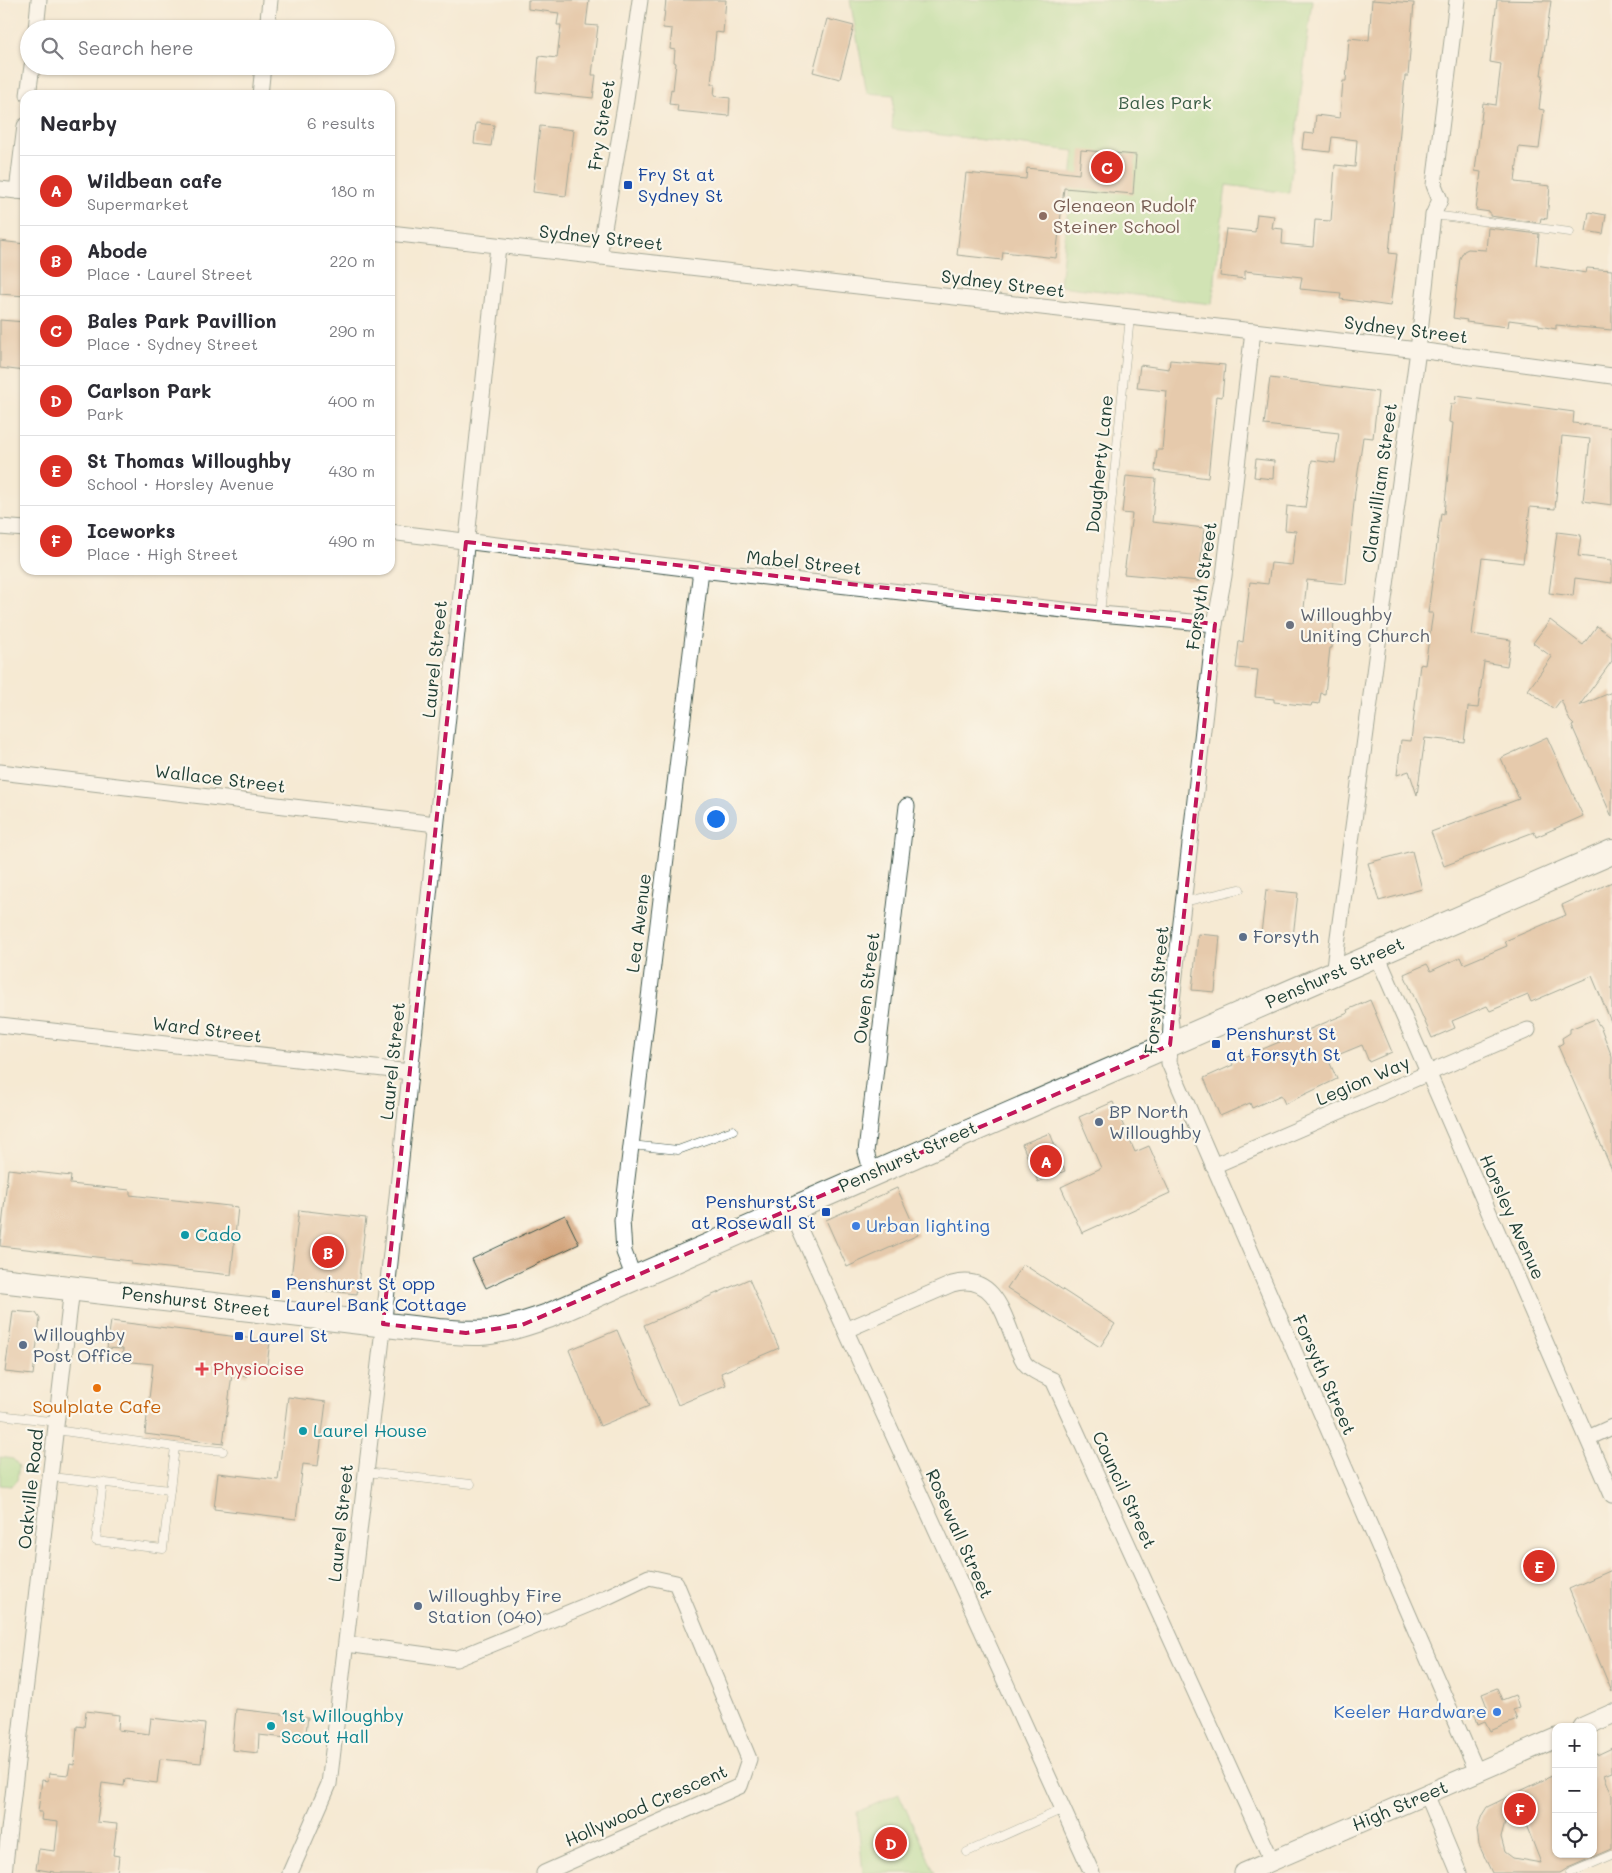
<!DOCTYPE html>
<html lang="en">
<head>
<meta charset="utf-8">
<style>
  :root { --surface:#fff; --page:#f7f7f7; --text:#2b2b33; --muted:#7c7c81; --line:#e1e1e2; --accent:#d93025 }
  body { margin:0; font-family:Mali,sans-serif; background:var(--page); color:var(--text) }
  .controls { position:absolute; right:15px; bottom:15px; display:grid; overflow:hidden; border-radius:10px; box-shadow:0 1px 4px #0004 }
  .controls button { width:45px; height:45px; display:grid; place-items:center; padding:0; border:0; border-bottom:1px solid var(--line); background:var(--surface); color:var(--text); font:25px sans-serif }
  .you { position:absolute; left:715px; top:818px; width:18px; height:18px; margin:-12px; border:4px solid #fff; border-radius:50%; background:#1a73e8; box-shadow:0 0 0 8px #1a73e833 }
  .badge { display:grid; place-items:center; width:32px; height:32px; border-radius:50%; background:var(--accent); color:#fff; font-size:16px; font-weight:700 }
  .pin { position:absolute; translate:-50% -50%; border:2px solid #fff; box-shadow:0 1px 5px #0006 }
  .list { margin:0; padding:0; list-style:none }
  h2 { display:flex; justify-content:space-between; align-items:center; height:65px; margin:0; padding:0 20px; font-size:21px }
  h2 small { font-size:16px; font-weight:400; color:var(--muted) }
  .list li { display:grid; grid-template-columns:32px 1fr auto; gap:15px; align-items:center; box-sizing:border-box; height:70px; padding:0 20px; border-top:1px solid var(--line) }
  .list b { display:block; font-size:19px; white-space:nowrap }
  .list p { margin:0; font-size:16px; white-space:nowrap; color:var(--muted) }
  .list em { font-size:16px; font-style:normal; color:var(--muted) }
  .icon { flex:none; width:28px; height:28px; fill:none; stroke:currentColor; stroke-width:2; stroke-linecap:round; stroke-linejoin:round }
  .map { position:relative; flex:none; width:1612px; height:1873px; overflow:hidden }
  .search { position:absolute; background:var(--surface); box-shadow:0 1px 4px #0004; left:20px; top:20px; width:375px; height:55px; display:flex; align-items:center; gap:12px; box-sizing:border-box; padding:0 18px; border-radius:28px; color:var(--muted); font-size:19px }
  .panel { position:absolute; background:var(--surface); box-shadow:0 1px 4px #0004; left:20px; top:90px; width:375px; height:485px; border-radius:15px }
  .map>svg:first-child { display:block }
</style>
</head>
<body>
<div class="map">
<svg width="1612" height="1873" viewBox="0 0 1612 1873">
  <rect width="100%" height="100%" fill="#fbf7ec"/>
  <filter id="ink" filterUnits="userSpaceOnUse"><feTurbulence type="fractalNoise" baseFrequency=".02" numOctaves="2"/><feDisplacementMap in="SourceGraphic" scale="10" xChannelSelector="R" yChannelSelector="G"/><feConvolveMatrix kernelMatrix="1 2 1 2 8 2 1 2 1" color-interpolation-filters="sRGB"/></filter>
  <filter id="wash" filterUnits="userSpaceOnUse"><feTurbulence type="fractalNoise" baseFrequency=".0096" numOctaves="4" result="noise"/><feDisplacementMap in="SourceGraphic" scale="20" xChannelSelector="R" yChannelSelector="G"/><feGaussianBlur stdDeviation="1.12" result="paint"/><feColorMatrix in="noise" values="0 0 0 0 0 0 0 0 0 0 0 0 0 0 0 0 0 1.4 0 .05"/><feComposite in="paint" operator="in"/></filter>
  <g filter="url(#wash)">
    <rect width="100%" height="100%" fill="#f6ead3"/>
    <!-- green -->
    <g fill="#a4dc8e" stroke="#628c61">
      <polygon points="850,0 1312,0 1289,193 1226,185 1212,304 1060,286 1074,151 892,129 894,95 867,93"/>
      <polygon points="0,1457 13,1459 19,1466 17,1480 11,1486 0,1485"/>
      <polygon points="899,1794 935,1873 863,1873 857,1812"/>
    </g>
    <g id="blocks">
      <!-- building -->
      <g fill="#d3a47c">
        <polygon points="528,0 589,0 586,25 598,26 592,75 596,75 593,98 536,92 539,56 557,58 561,25 557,25 559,13 528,9"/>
        <polygon points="666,0 726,0 723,33 716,32 711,84 715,84 714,96 730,98 729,116 677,111 678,105 669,104 671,89 673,90 676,63 674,62 675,50 670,49 672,29 663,28"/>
        <polygon points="1372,0 1414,3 1408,76 1405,76 1389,253 1397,254 1390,306 1340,299 1341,293 1300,289 1302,277 1245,271 1245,279 1220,276 1226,229 1255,232 1257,214 1274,216 1272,228 1283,229 1282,244 1313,247 1315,220 1331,221 1335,165 1355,167 1357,140 1332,137 1330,152 1302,149 1304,133 1314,134 1316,115 1340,118 1343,81 1346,81 1349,38 1369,40"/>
        <polygon points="1497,0 1551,1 1541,75 1543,75 1539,109 1544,110 1539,149 1519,147 1515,182 1550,186 1547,219 1541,218 1540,223 1490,216 1490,212 1476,210 1481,172 1475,171 1483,103 1496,105 1501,64 1490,62"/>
        <polygon points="827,19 854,26 840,79 813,72"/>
        <polygon points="476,123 494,125 491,146 474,144"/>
        <polygon points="540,126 574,130 566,196 533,192"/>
        <polygon points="1081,150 1136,155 1133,194 1064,188 1056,258 1003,252 1002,260 957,255 966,173 1026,179 1027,168 1079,174"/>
        <polygon points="1589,212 1606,215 1603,234 1586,231"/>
        <polygon points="1488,228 1539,234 1536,265 1586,273 1587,268 1612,270 1612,330 1556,325 1556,329 1539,326 1539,324 1509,320 1508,327 1466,322 1467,320 1453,318 1460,258 1464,251 1468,249 1486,250"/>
        <polygon points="0,241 25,244 25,296 0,294"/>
        <polygon points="0,320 25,322 25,371 0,368"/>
        <polygon points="1170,360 1225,365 1222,397 1216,396 1208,478 1155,471 1157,450 1162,450 1167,391 1137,388 1140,365 1169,369"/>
        <polygon points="1270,378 1378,392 1373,438 1363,437 1355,492 1346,584 1307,580 1303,618 1334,621 1332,648 1330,648 1325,694 1321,693 1319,704 1312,703 1311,706 1274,702 1274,699 1255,697 1258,670 1236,668 1239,641 1243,642 1250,582 1268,584 1271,563 1292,565 1296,531 1285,530 1287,506 1305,508 1312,460 1335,463 1339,433 1264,425"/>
        <polygon points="1456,396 1574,412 1573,423 1612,428 1612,505 1583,501 1590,439 1562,436 1555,509 1530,507 1523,563 1482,558 1472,634 1511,640 1507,666 1484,662 1478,708 1468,707 1464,742 1425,738 1417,795 1409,771 1397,775 1401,740 1411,741 1420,664 1425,665 1433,613 1428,613 1441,513 1444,514 1453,423 1449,422 1450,411 1451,404 1455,404"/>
        <polygon points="1256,459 1274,461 1273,479 1254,477"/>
        <polygon points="1126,476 1156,479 1152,522 1204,528 1199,581 1124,574 1132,514 1122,513"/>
        <polygon points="1557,532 1581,535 1578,556 1612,560 1612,583 1575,578 1573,596 1549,593"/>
        <polygon points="1550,620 1583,645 1597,626 1612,637 1612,661 1579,706 1612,692 1612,817 1572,726 1574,725 1570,721 1561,700 1554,709 1528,690 1552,657 1533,643"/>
        <polygon points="1547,737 1583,816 1536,837 1534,832 1444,866 1431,832 1519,799 1501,758"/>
        <polygon points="1412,851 1422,889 1379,901 1368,863"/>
        <polygon points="1612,882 1612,1024 1592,976 1531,1002 1528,995 1490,1011 1487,1006 1452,1021 1455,1028 1432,1038 1404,974 1427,964 1431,971 1461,957 1464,964 1507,946 1505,941 1566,915 1562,905"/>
        <polygon points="1266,890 1298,893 1293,937 1261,934"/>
        <polygon points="1198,934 1220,936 1215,992 1192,990"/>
        <polygon points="1370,1000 1392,1052 1369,1062 1362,1045 1328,1059 1337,1079 1285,1104 1281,1095 1252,1108 1250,1103 1220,1116 1204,1078 1233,1065 1232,1062 1348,1013 1347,1010"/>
        <polygon points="1595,1019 1601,1028 1612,1057 1612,1170 1558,1046 1563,1043 1562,1038 1570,1033 1570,1029"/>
        <polygon points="1113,1102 1135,1152 1149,1146 1170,1193 1082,1233 1061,1187 1101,1168 1079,1117"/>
        <polygon points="1050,1133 1065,1171 1038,1182 1022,1144"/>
        <polygon points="8,1169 71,1176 70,1184 130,1190 130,1195 238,1207 231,1275 131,1264 131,1261 0,1246"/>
        <polygon points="897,1188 918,1235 847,1267 826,1220"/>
        <polygon points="299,1210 366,1218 357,1294 290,1287"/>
        <polygon points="565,1215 579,1244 486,1288 472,1259"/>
        <polygon points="1023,1264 1115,1324 1100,1347 1007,1288"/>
        <polygon points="749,1279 779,1348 721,1373 726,1385 678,1405 644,1325"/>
        <polygon points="13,1311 36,1313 40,1319 33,1375 5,1372"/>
        <polygon points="111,1321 270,1341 267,1365 249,1363 247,1376 232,1374 223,1444 145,1434 153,1364 122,1361 123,1349 107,1348"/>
        <polygon points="617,1330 649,1406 600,1426 569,1350"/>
        <polygon points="288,1397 326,1402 318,1466 303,1464 296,1519 214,1509 218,1473 278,1480"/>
        <polygon points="1612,1570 1612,1692 1569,1589"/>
        <polygon points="1497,1688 1502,1700 1515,1695 1519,1708 1513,1710 1517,1720 1490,1731 1485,1721 1478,1724 1474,1712 1487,1707 1482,1694"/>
        <polygon points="236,1709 308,1717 305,1740 259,1735 258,1753 232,1750"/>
        <polygon points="86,1711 119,1715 118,1730 149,1734 151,1718 205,1724 201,1763 160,1759 157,1783 125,1779 124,1786 102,1783 97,1822 117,1824 113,1855 119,1856 117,1873 54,1873 54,1872 36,1869 39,1849 55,1851 58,1822 41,1820 42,1812 38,1812 42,1780 48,1781 49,1773 68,1775 70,1764 74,1765 77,1726 84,1727"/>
        <polygon points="1612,1748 1612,1772 1604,1775 1612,1795 1612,1849 1568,1868 1560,1873 1492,1873 1479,1845 1477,1829 1482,1815 1487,1807 1512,1795 1501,1837 1505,1852 1513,1858 1541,1863 1514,1794 1556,1774 1556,1854 1593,1854 1593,1750 1597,1755"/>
      </g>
    </g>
  </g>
  <g filter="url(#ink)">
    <use href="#blocks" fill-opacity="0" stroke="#3f574c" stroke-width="1"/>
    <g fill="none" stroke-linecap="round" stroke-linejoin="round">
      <!-- service casing -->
      <g stroke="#3f574c" stroke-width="9">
        <g id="service">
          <polyline points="1433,215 1570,232"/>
          <polyline points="1100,614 1130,317"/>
          <polyline points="1183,902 1240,889"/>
          <polyline points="631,1145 678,1150 733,1130"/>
          <polyline points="0,1415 57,1422"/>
          <polyline points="56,1430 175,1447 223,1451"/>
          <polyline points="366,1472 471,1484"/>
          <polyline points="51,1477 170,1490"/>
          <polyline points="103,1482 96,1541 163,1549 175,1447"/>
          <polyline points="967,1852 1063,1809"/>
          <polyline points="1570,1873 1612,1855"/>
        </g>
      </g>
      <!-- minor casing -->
      <g stroke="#3f574c" stroke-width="17">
        <g id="minor">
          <polyline points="36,29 39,0"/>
          <polyline points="267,29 270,0"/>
          <polyline points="28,95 32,66"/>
          <polyline points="260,95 263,66"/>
          <polyline points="0,189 25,192"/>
          <polyline points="17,191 25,126"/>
          <polyline points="390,233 1253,331 1418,350 1612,376"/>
          <polyline points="599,257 625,106 640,0"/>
          <polyline points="1253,331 1224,576 1215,624 1170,1019 1171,1025 1169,1063 1477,1772"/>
          <polyline points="0,527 25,529"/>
          <polyline points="390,532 701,570 1100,614 1215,624"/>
          <polyline points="0,772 436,824"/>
          <polyline points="1377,955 1612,1495"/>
          <polyline points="1333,974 1418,350 1433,215 1440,200 1434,185 1457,0"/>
          <polyline points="0,1025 410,1072"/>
          <polyline points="1213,1166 1528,1030"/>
          <polyline points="872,1173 866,1152 907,806"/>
          <polyline points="791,1210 1092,1873"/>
          <polyline points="634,1278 624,1252 622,1220 701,570"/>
          <path d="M 846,1330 L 952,1284 C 1002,1270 1006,1332 1024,1362 C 1029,1370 1045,1376 1053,1380 L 1272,1861"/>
          <polyline points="1588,1438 1612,1427"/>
          <polyline points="347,1644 456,1659 609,1596 649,1577 676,1583 749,1759 740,1786 544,1873"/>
          <polyline points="1426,1794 1459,1873"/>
          <polyline points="4,1873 72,1288"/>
          <polyline points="290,1873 329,1784 335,1734 381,1347 498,246"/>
        </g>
      </g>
      <!-- tertiary casing -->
      <g stroke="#3f574c" stroke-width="21">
        <g id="tertiary">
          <polyline points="1583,1727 1612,1714"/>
          <polyline points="1244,1873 1556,1738"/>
        </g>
      </g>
      <!-- primary casing -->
      <g stroke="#3f574c" stroke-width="26">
        <path id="primary" d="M 0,1280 L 438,1331 C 457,1332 477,1335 496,1331 C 514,1328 531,1322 548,1316 C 902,1160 1258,1007 1612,852"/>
      </g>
      <!-- service -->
      <use href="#service" stroke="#fff" stroke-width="8"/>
      <!-- minor -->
      <use href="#minor" stroke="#fff" stroke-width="15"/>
      <!-- tertiary -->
      <use href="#tertiary" stroke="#fff" stroke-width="19"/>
      <!-- primary -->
      <use href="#primary" stroke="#fff" stroke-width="24"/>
    </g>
  </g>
  <!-- marked area -->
  <path d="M0 0H1612V1873H0ZM 466,542 L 1215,624 L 1170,1045 L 522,1325 L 466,1333 L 383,1324 Z" fill="#f6ead3" fill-opacity=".55" fill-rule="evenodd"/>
  <path fill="none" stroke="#c2185b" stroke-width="4" stroke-dasharray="10 6" stroke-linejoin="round" d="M 466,542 L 1215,624 L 1170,1045 L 522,1325 L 466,1333 L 383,1324 Z"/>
  <!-- markers -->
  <g fill="#1a4fb4" stroke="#fbf7ec" stroke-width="2">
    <rect x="623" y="180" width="10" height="10" rx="2.5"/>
    <rect x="1211" y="1039" width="10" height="10" rx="2.5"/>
    <rect x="821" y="1207" width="10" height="10" rx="2.5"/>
    <rect x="271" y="1289" width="10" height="10" rx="2.5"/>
    <rect x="234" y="1331" width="10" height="10" rx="2.5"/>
  </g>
  <circle fill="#8d6e63" stroke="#fbf7ec" stroke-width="2" cx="1043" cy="216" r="5"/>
  <circle fill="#6b7280" stroke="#fbf7ec" stroke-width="2" cx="1290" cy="625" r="5"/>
  <g fill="#5c6f8a" stroke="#fbf7ec" stroke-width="2">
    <circle cx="1243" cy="937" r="5"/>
    <circle cx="1099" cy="1122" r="5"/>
    <circle cx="23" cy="1345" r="5"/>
    <circle cx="418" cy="1606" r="5"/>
  </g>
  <g fill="#3f7fe0" stroke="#fbf7ec" stroke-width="2">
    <circle cx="856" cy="1226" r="5"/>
    <circle cx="1497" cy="1712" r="5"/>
  </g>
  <g fill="#0f9aa8" stroke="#fbf7ec" stroke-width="2">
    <circle cx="185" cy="1235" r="5"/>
    <circle cx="303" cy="1431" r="5"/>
    <circle cx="271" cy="1726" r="5"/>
  </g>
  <path fill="#e0444e" stroke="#fbf7ec" stroke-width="2" d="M199.5 1361.5h5v5h5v5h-5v5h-5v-5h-5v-5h5z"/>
  <circle fill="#e8710a" stroke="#fbf7ec" stroke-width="2" cx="97" cy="1388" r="5"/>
  <g text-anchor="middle" stroke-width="4.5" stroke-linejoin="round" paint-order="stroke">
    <!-- park labels -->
    <g font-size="18" fill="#3a5d46" stroke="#fbf7ec">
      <text x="1165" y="109">Bales Park</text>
    </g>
    <!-- street labels -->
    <g font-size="18" fill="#1f3d34" stroke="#fbf7ec">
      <text transform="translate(602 125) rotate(-81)" y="6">Fry Street</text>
      <text transform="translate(601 238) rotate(6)" y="6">Sydney Street</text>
      <text transform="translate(1003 284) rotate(7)" y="6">Sydney Street</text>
      <text transform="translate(1406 330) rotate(7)" y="6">Sydney Street</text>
      <text transform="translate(1100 464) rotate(-84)" y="6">Dougherty Lane</text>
      <text transform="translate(1380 483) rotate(-82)" y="6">Clanwilliam Street</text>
      <text transform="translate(804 563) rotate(6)" y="6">Mabel Street</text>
      <text transform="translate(1202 586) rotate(-82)" y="6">Forsyth Street</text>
      <text transform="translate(435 659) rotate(-84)" y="6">Laurel Street</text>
      <text transform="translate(220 779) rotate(7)" y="6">Wallace Street</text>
      <text transform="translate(639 923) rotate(-83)" y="6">Lea Avenue</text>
      <text transform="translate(1335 973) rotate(-24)" y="6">Penshurst Street</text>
      <text transform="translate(867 988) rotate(-83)" y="6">Owen Street</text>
      <text transform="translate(1157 990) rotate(-85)" y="6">Forsyth Street</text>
      <text transform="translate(207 1030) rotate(7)" y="6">Ward Street</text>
      <text transform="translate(393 1061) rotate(-84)" y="6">Laurel Street</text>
      <text transform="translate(1363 1081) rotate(-23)" y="6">Legion Way</text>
      <text transform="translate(908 1157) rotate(-24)" y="6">Penshurst Street</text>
      <text transform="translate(1512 1217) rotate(66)" y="6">Horsley Avenue</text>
      <text transform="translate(196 1302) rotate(7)" y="6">Penshurst Street</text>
      <text transform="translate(1324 1375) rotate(66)" y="6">Forsyth Street</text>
      <text transform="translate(31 1489) rotate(-84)" y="6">Oakville Road</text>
      <text transform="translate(1124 1490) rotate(65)" y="6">Council Street</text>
      <text transform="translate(341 1523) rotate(-84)" y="6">Laurel Street</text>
      <text transform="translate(959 1534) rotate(66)" y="6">Rosewall Street</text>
      <text transform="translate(646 1806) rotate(-24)" y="6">Hollywood Crescent</text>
      <text transform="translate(1400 1806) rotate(-23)" y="6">High Street</text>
    </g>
    <!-- transit labels -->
    <g font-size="18" fill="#164399" stroke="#fbf7ec" text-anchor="start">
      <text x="638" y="181">Fry St at<tspan x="638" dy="21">Sydney St</tspan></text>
      <text x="1226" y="1040">Penshurst St<tspan x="1226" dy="21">at Forsyth St</tspan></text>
      <text x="816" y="1208" text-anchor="end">Penshurst St<tspan x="816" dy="21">at Rosewall St</tspan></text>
      <text x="286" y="1290">Penshurst St opp<tspan x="286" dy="21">Laurel Bank Cottage</tspan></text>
      <text x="249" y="1342">Laurel St</text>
    </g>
    <!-- education labels -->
    <g font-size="18" fill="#785e54" stroke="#fbf7ec" text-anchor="start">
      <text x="1053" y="212">Glenaeon Rudolf<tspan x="1053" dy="21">Steiner School</tspan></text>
    </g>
    <!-- worship labels -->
    <g font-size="18" fill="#5b616d" stroke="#fbf7ec" text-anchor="start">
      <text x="1300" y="621">Willoughby<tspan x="1300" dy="21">Uniting Church</tspan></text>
    </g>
    <!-- service labels -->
    <g font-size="18" fill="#4e5e75" stroke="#fbf7ec" text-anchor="start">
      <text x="1253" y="943">Forsyth</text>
      <text x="1109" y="1118">BP North<tspan x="1109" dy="21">Willoughby</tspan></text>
      <text x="33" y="1341">Willoughby<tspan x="33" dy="21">Post Office</tspan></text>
      <text x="428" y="1602">Willoughby Fire<tspan x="428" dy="21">Station (040)</tspan></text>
    </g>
    <!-- shop labels -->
    <g font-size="18" fill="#366cbe" stroke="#fbf7ec" text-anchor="start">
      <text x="866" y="1232">Urban lighting</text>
      <text x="1487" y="1718" text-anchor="end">Keeler Hardware</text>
    </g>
    <!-- culture labels -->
    <g font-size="18" fill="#0d838f" stroke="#fbf7ec" text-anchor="start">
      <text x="195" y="1241">Cado</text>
      <text x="313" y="1437">Laurel House</text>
      <text x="281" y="1722">1st Willoughby<tspan x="281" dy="21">Scout Hall</tspan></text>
    </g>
    <!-- health labels -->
    <g font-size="18" fill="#be3a42" stroke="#fbf7ec" text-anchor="start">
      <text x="213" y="1375">Physiocise</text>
    </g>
    <!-- food labels -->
    <g font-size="18" fill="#c56008" stroke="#fbf7ec">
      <text x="97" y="1413">Soulplate Cafe</text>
    </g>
  </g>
</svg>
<div class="controls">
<button>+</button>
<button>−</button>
<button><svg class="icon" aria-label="locate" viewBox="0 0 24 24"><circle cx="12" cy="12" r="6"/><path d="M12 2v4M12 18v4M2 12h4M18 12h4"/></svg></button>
</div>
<div class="you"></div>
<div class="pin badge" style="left:1046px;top:1161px">A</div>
<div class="pin badge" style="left:328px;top:1252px">B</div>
<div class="pin badge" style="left:1107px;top:167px">C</div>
<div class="pin badge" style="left:891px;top:1843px">D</div>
<div class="pin badge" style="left:1539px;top:1566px">E</div>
<div class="pin badge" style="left:1520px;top:1809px">F</div>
<div class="search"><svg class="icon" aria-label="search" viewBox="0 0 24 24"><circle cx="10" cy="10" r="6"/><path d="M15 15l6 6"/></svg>Search here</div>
<section class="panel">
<h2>Nearby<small>6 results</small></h2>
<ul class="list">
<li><span class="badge">A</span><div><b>Wildbean cafe</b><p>Supermarket</p></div><em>180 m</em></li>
<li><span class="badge">B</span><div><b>Abode</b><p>Place · Laurel Street</p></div><em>220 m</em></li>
<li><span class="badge">C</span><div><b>Bales Park Pavillion</b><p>Place · Sydney Street</p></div><em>290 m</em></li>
<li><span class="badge">D</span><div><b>Carlson Park</b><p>Park</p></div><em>400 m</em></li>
<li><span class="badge">E</span><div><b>St Thomas Willoughby</b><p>School · Horsley Avenue</p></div><em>430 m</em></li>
<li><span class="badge">F</span><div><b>Iceworks</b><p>Place · High Street</p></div><em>490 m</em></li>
</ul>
</section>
</div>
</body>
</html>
